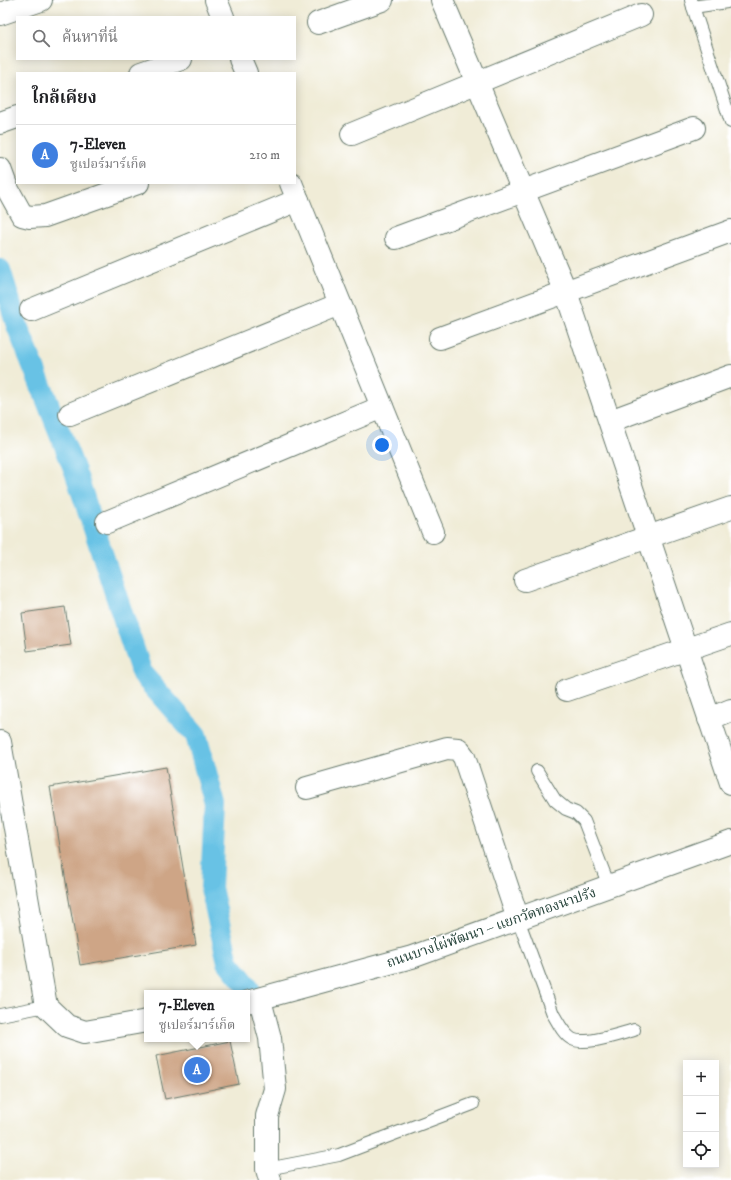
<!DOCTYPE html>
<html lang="th">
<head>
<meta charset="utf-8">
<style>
  :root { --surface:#fff; --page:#f2f2f2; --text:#202124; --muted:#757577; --line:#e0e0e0; --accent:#d1495b }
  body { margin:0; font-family:"IM FELL DW Pica","Noto Serif Thai",serif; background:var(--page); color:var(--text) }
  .controls { position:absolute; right:12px; bottom:12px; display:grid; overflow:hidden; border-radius:0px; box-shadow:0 2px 10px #0003 }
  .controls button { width:36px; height:36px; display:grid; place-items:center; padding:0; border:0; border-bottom:1px solid var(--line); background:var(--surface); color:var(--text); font:20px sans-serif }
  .you { position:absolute; left:382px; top:445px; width:14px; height:14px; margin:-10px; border:3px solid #fff; border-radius:50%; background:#1a73e8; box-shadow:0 0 0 6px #1a73e833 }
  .badge { display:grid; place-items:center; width:26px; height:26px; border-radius:50%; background:var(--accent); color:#fff; font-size:13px; font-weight:700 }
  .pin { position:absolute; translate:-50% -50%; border:2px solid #fff; box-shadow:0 1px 4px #0006 }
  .popup { position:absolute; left:144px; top:990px; width:106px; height:52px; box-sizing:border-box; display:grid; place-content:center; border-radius:0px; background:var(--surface); filter:drop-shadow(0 1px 3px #0005); font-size:13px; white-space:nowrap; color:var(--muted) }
  .popup b { font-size:15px; color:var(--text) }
  .popup::after { content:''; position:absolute; left:50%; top:100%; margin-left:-8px; border:8px solid transparent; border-top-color:var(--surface) }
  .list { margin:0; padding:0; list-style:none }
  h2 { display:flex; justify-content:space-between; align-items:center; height:52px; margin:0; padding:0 16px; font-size:17px }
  h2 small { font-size:13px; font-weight:400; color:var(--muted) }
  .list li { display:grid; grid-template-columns:26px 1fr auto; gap:12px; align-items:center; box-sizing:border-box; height:60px; padding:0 16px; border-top:1px solid var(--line) }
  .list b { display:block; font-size:15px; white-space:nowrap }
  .list p { margin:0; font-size:13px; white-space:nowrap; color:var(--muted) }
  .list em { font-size:13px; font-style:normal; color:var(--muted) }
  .icon { flex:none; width:22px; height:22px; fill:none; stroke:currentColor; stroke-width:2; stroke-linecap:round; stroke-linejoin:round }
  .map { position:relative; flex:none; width:731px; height:1180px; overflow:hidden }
  .search { position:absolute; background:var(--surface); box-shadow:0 2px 10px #0003; left:16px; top:16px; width:280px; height:44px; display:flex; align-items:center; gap:10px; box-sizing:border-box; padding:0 14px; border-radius:0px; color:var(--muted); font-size:15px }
  .panel { position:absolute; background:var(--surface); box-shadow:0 2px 10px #0003; left:16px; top:72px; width:280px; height:112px; border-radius:0px }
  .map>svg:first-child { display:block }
</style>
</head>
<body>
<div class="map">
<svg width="731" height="1180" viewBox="0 0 731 1180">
  <rect width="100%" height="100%" fill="#fff"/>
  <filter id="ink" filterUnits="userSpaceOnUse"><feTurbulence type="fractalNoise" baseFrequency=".025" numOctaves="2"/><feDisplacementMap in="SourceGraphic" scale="8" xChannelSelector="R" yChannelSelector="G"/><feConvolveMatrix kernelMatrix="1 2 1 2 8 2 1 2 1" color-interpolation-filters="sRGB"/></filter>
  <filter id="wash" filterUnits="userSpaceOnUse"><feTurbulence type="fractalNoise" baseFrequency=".012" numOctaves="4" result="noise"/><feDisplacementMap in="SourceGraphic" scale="16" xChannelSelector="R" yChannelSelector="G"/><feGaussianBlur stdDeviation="0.9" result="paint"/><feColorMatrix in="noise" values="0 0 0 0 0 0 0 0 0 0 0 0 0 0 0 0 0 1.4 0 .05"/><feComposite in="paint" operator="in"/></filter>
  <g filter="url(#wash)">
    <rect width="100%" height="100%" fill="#f0ecd7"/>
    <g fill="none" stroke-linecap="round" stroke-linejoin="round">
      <!-- canal -->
      <polyline stroke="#67c2e5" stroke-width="22" points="0,270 18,328 75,471 142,674 196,735 215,805 211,888 228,962 249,988"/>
    </g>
    <g id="blocks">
      <!-- building -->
      <g fill="#cea586">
        <polygon points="65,607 71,645 27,651 22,613"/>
        <polygon points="166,767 196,945 80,965 50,787"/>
        <polygon points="230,1041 239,1084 165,1099 156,1056"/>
      </g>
    </g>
  </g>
  <g filter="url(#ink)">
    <use href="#blocks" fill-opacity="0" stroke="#687a6d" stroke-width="1"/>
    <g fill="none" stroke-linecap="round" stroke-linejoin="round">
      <!-- lane casing -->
      <g stroke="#687a6d" stroke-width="14">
        <g id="lane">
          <polyline points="691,0 693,7 727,2"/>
          <polyline points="693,7 731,122"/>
          <polyline points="537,771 555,800 566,809 576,813 584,821 609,886"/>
          <path d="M 518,919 L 553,1014 C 558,1022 563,1034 572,1039 C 585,1046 619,1034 634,1030"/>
          <polyline points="0,1015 46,1006"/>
          <polyline points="267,1169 339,1155 473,1104"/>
        </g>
      </g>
      <!-- street casing -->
      <g stroke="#687a6d" stroke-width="24">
        <g id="street">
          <polyline points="216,0 223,17"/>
          <polyline points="442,0 566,292 731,783"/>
          <polyline points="0,14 41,0"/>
          <polyline points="318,23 382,0"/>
          <polyline points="240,59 246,73"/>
          <polyline points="141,73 181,59"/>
          <polyline points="0,123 17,117"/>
          <polyline points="352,134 641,15"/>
          <polyline points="0,169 7,188 22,215 30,217 45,216 138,183"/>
          <polyline points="291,183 433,532"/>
          <polyline points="396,238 694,128"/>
          <polyline points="31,310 298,200"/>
          <polyline points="440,338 731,231"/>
          <polyline points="70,414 340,304"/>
          <polyline points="610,421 731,376"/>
          <polyline points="107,522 382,407"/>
          <polyline points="525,580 731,508"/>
          <polyline points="567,690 731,634"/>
          <polyline points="709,719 731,710"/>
          <polyline points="307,788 447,748 458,749 464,757 518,919"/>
          <polyline points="260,1000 270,1038 275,1089 267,1116 267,1169 270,1180"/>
        </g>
      </g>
      <!-- secondary casing -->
      <g stroke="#687a6d" stroke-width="24">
        <g id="secondary">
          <polyline points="0,742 46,1006 67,1026 85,1032 147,1021"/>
          <polyline points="247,1002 412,957 731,842"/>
        </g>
      </g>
      <!-- lane -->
      <use href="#lane" stroke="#fff" stroke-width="12"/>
      <!-- street -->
      <use href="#street" stroke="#fff" stroke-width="22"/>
      <!-- secondary -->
      <use href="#secondary" stroke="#fff" stroke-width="22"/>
    </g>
  </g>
  <g text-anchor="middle" stroke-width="3" stroke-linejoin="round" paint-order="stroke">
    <!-- street labels -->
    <g font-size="14" fill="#1f3d34" stroke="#fff">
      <text transform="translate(491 927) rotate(-19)" y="5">ถนนบางไผ่พัฒนา – แยกวัดทองนาปรัง</text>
    </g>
  </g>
</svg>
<div class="controls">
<button>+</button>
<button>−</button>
<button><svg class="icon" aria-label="locate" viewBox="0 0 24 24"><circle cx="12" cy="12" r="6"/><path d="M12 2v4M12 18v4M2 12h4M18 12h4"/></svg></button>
</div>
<div class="you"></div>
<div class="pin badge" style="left:197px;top:1070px;background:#3f7fe0">A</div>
<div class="popup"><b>7-Eleven</b>ซูเปอร์มาร์เก็ต</div>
<div class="search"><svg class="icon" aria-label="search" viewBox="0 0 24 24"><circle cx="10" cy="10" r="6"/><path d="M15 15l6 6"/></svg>ค้นหาที่นี่</div>
<section class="panel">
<h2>ใกล้เคียง<small></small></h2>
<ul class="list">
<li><span class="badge" style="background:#3f7fe0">A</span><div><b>7-Eleven</b><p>ซูเปอร์มาร์เก็ต</p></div><em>210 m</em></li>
</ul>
</section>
</div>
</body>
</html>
